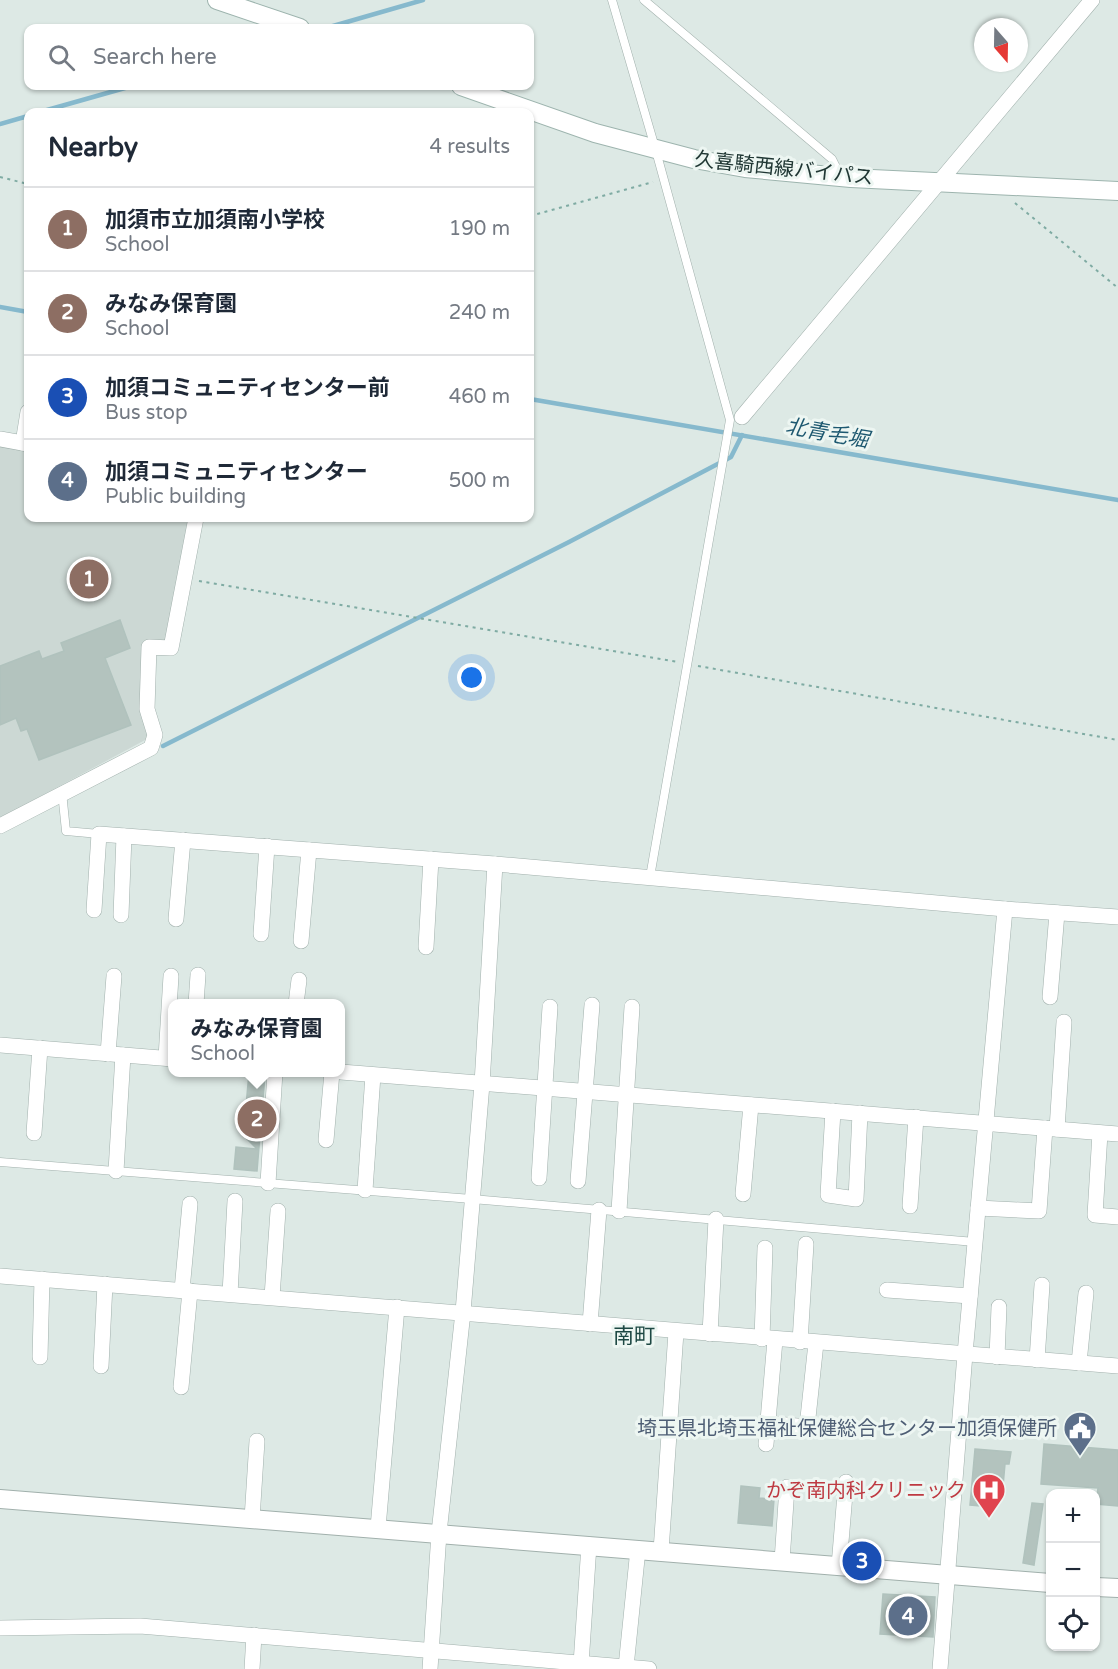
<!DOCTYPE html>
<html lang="en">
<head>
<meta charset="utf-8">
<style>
  :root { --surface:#fff; --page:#f2f2f3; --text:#1f2937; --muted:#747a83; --line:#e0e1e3; --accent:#7b5646 }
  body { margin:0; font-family:"Varela Round","Noto Sans JP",sans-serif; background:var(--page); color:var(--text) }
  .controls { position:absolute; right:18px; bottom:18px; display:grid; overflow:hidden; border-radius:12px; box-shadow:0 2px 4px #0004 }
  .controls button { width:54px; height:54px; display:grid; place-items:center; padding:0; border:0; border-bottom:2px solid var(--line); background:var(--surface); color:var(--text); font:30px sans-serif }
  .compass { position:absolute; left:974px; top:18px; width:54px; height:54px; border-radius:50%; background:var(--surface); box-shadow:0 2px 4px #0004; rotate:160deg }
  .you { position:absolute; left:472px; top:678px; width:21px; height:21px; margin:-15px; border:4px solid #fff; border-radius:50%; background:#1a73e8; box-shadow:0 0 0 9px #1a73e833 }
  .badge { display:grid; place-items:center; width:39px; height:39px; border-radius:50%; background:var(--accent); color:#fff; font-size:20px; font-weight:700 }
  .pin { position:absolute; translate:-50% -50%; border:3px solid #fff; box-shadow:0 2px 6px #0006 }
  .popup { position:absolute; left:168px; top:999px; width:177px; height:78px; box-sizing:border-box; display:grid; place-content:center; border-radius:12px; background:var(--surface); filter:drop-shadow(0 2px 4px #0005); font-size:20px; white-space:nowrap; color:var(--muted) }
  .popup b { font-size:22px; color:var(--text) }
  .popup::after { content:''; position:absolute; left:50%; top:100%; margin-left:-12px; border:12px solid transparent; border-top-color:var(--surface) }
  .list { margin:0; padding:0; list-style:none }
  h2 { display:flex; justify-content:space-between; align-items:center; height:78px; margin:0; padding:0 24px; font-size:26px }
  h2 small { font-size:20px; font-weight:400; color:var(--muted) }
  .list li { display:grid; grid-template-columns:39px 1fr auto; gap:18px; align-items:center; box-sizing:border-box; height:84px; padding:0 24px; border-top:2px solid var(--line) }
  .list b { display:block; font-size:22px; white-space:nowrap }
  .list p { margin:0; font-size:20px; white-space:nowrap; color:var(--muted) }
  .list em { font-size:20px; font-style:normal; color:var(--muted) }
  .icon { flex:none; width:33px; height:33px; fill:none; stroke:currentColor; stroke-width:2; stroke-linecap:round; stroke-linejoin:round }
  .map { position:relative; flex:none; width:1118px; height:1669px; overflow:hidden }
  .search { position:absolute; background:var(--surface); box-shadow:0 2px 4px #0004; left:24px; top:24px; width:510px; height:66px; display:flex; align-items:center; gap:15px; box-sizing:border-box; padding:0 21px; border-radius:12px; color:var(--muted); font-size:22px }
  .panel { position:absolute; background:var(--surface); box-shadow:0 2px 4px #0004; left:24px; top:108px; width:510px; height:414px; border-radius:12px }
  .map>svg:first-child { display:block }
</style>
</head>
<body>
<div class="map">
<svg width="1118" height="1669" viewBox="0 0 1118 1669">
  <rect width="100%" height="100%" fill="#dde9e5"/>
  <!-- built -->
  <polygon fill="#ccd8d4" points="0,443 28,448 28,518 189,518 167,642 145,640 143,709 149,734 147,739 0,818"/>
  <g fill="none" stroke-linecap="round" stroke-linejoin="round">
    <!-- stream -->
    <g stroke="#86b9cd" stroke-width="4.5">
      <polyline points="326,28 423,0"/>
      <polyline points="40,112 132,86"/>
      <polyline points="0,124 28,116"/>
      <polyline points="0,307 28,312"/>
      <polyline points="530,399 1118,500"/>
      <polyline points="163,746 569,542 731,457 742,435"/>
    </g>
  </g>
  <!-- building -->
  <g fill="#b3c3be" stroke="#b0c2bd" stroke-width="1.5">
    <polygon points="120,620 130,648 105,658 131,725 39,760 27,729 21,731 16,718 0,725 0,666 39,651 42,659 64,651 61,643"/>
    <polygon points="249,1073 265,1075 257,1171 234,1169 236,1147 257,1149 239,1131 239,1120 245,1117"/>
    <polygon points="1044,1444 1118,1450 1118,1506 1096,1504 1098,1488 1041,1484"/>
    <polygon points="975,1449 1011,1452 1009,1464 1005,1464 1003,1486 994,1485 992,1507 970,1505"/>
    <polygon points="741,1486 760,1488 759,1498 774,1499 772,1526 738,1523"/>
    <polygon points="1032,1503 1043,1504 1034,1565 1023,1563"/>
    <polygon points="883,1594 935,1597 933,1637 880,1634"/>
  </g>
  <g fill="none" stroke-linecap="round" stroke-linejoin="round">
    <!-- service casing -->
    <g stroke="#a1b0ac" stroke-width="9">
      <g id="service">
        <polyline points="612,0 656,151 730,420 650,877"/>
        <polyline points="644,0 832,159 836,167 835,176"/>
        <polyline points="62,792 66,831 99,834"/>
        <polyline points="0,1162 472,1199 975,1242"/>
      </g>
    </g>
    <!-- minor casing -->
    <g stroke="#a1b0ac" stroke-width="16">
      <g id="minor">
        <polyline points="742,417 1092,0"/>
        <polyline points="0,439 28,444"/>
        <polyline points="23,443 28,412"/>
        <polyline points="0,826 151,748 155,735 147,709 149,647 171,648 196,518"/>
        <polyline points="94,910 99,834 495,864 1005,909 1118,917"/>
        <polyline points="121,915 124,836"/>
        <polyline points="176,919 183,840"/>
        <polyline points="261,934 267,846"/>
        <polyline points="301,941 309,850"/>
        <polyline points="426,947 431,859"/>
        <polyline points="1050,997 1057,913"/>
        <polyline points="196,1004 198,975"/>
        <polyline points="296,1004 299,980"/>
        <polyline points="0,1045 173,1059"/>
        <polyline points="108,1054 114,976"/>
        <polyline points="166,1058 171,976"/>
        <polyline points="341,1072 1118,1134"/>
        <polyline points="833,1111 828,1195 856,1199 860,1113"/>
        <polyline points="1057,1129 1064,1022"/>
        <polyline points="34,1133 40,1048"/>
        <polyline points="1100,1133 1095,1215 1118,1217"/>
        <polyline points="326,1140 332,1072"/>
        <polyline points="116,1171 123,1055"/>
        <polyline points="539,1178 550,1007"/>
        <polyline points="578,1181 592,1005"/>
        <polyline points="268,1183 275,1072"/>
        <polyline points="365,1190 373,1075"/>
        <polyline points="743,1194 751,1105"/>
        <polyline points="910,1206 916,1117"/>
        <polyline points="978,1208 1039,1211 1045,1128"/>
        <polyline points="619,1211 632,1007"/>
        <polyline points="0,1276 1118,1366"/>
        <polyline points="182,1290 190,1204"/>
        <polyline points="887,1290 970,1296"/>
        <polyline points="230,1294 235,1201"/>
        <polyline points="272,1297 278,1211"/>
        <polyline points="590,1324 599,1210"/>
        <polyline points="710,1334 716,1219"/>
        <polyline points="762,1339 765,1248"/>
        <polyline points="800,1342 806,1244"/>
        <polyline points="40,1357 42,1279"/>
        <polyline points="997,1357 999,1307"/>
        <polyline points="1037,1360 1042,1285"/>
        <polyline points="1079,1363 1086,1293"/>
        <polyline points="101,1366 105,1284"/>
        <polyline points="181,1387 190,1291"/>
        <polyline points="766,1423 807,1427 816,1343"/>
        <polyline points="766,1444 775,1340"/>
        <polyline points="252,1519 257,1441"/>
        <polyline points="378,1528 397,1307"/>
        <polyline points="661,1551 676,1332"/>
        <polyline points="782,1561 787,1487"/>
        <polyline points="839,1566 846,1482"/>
        <polyline points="0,1628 140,1626 649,1669"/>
        <polyline points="581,1664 589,1545"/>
        <polyline points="626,1667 638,1549"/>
        <polyline points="252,1669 254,1635"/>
        <polyline points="430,1669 439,1533 463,1312 482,1084 495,864"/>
        <polyline points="940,1669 965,1354 1005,909"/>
      </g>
    </g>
    <!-- tertiary casing -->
    <g stroke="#a1b0ac" stroke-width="20">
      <g id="tertiary">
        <polyline points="0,1499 1050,1583"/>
        <polyline points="1096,1587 1118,1588"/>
      </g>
    </g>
    <!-- secondary casing -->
    <g stroke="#9db4ae" stroke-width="20">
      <g id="secondary">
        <polyline points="217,0 300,28"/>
        <polyline points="461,86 595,133 694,159 745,168 851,178 1118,191"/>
      </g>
    </g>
    <!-- path -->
    <g stroke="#7faba3" stroke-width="2" stroke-dasharray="3 4.5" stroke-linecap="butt">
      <polyline points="0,177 28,184"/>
      <polyline points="1015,203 1118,288"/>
      <polyline points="530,216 653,182"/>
      <polyline points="199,581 678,662"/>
      <polyline points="698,666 1118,740"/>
    </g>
    <!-- service -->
    <use href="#service" stroke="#fff" stroke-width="8"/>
    <!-- minor -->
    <use href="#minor" stroke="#fff" stroke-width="15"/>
    <!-- tertiary -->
    <use href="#tertiary" stroke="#fff" stroke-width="18"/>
    <!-- secondary -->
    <use href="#secondary" stroke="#fff" stroke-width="18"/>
  </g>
  <!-- icons -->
  <defs>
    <g id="civic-pin" transform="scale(1.725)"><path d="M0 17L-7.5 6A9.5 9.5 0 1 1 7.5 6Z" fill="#5c6f8a" stroke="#edf6f2"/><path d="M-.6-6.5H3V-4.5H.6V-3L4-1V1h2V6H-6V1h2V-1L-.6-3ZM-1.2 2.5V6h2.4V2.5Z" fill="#fff"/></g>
    <g id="hospital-pin" transform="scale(1.725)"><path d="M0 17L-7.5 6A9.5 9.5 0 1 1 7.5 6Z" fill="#e0444e" stroke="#edf6f2"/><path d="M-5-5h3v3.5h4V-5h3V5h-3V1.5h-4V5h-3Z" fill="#fff"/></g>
  </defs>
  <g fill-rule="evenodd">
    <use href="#civic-pin" x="1080" y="1428"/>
    <use href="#hospital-pin" x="989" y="1490"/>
  </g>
  <g text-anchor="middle" stroke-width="6" stroke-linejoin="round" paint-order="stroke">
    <!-- street labels -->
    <g font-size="20" fill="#203734" stroke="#edf6f2">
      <text transform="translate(784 168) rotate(6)" y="7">久喜騎西線バイパス</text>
    </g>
    <!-- service labels -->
    <g font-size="20" fill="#4e5e75" stroke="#edf6f2" text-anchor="end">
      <text x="1057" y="1435">埼玉県北埼玉福祉保健総合センター加須保健所</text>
    </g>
    <!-- health labels -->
    <g font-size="20" fill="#be3a42" stroke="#edf6f2" text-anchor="end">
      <text x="966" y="1497">かぞ南内科クリニック</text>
    </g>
    <!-- water labels -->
    <g font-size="21" font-style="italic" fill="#1d5870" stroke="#edf6f2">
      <text transform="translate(827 433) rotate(10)" y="7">北青毛堀</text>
    </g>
    <!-- neighbourhood labels -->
    <g font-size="21" fill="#1d4843" stroke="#edf6f2">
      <text x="634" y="1343">南町</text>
    </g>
  </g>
</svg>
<div class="controls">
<button>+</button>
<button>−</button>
<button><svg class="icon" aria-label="locate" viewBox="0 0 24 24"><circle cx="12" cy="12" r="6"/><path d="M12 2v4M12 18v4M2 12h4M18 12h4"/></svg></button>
</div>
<svg class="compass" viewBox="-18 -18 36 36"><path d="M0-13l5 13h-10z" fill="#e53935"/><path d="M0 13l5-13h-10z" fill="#747a83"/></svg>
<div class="you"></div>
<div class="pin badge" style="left:89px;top:579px;background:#8d6e63">1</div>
<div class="pin badge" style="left:257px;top:1119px;background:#8d6e63">2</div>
<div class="popup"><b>みなみ保育園</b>School</div>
<div class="pin badge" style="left:862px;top:1561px;background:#1a4fb4">3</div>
<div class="pin badge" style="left:908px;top:1616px;background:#5c6f8a">4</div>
<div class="search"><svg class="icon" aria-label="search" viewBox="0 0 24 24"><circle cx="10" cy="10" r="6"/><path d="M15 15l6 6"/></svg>Search here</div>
<section class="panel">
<h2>Nearby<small>4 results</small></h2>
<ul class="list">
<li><span class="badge" style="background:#8d6e63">1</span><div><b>加須市立加須南小学校</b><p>School</p></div><em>190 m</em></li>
<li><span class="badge" style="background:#8d6e63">2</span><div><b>みなみ保育園</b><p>School</p></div><em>240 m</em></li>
<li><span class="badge" style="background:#1a4fb4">3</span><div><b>加須コミュニティセンター前</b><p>Bus stop</p></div><em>460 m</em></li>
<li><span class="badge" style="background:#5c6f8a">4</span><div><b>加須コミュニティセンター</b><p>Public building</p></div><em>500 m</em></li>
</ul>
</section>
</div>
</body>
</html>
